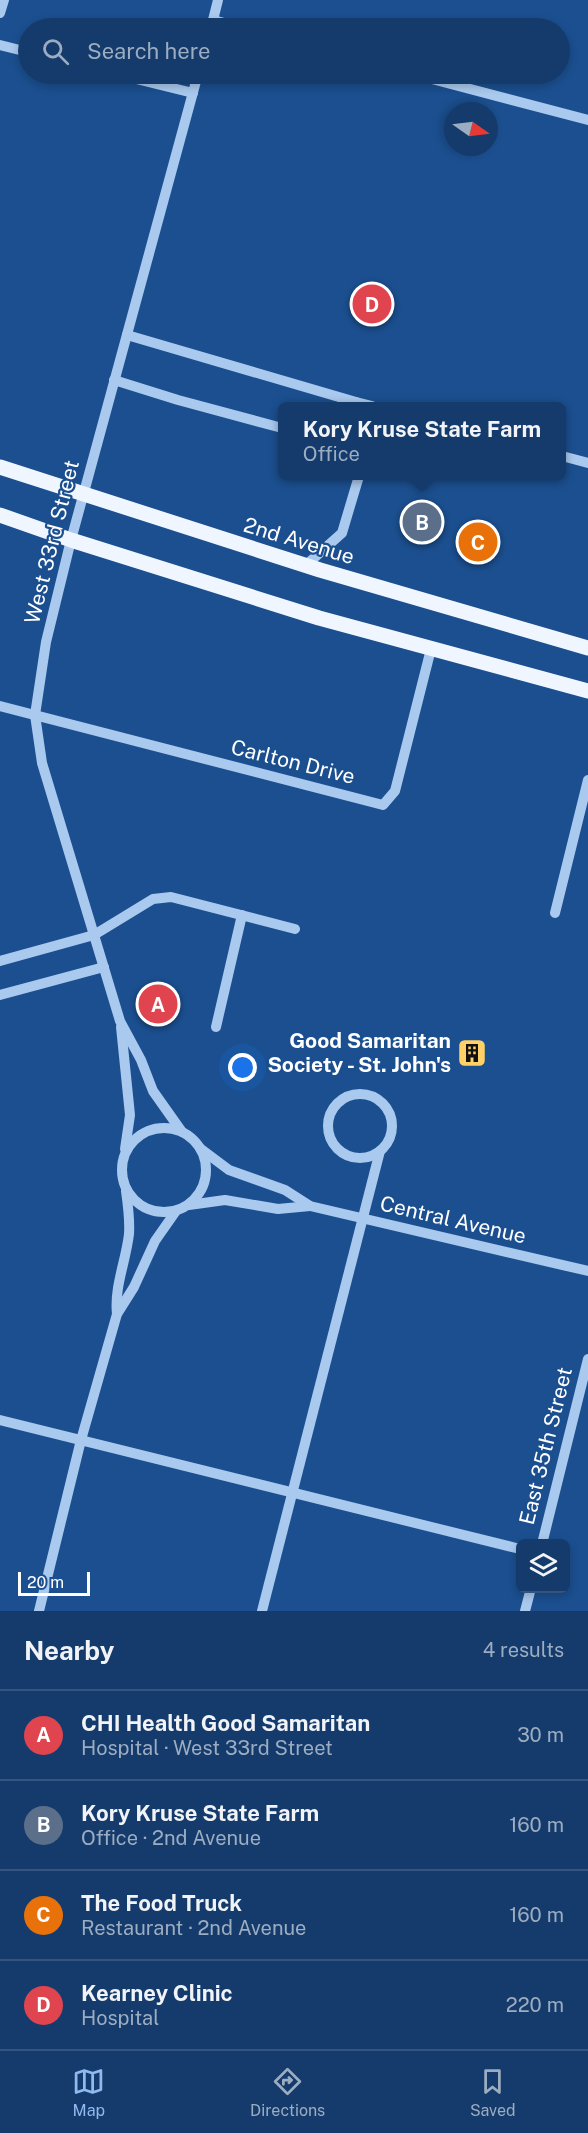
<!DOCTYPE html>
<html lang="en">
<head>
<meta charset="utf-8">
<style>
  :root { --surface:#143b6b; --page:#214673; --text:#f1f3f6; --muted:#9dadc1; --line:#33557e; --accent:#90b9f0 }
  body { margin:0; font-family:"Public Sans",sans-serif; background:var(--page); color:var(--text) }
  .controls { position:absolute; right:18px; bottom:18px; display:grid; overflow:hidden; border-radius:9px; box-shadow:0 3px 9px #0003 }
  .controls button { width:54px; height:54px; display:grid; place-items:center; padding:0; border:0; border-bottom:2px solid var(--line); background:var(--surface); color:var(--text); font:30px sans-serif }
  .compass { position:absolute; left:444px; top:102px; width:54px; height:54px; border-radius:50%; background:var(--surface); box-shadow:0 3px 9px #0003; rotate:104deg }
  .scale { position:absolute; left:18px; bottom:15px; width:72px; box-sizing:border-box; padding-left:6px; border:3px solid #fff; border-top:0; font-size:16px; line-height:21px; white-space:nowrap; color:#fff; -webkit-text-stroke:4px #1b4f8f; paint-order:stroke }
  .you { position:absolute; left:243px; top:1068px; width:21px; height:21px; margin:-15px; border:4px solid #fff; border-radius:50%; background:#1a73e8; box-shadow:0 0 0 9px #1a73e833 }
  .badge { display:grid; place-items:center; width:39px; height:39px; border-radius:50%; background:var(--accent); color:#fff; font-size:20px; font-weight:700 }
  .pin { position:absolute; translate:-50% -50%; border:3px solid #fff; box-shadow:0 2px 6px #0006 }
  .popup { position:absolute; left:278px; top:402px; width:288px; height:78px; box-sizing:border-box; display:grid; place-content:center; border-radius:9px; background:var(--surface); filter:drop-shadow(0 2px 4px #0005); font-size:20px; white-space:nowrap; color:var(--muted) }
  .popup b { font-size:22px; color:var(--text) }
  .popup::after { content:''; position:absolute; left:50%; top:100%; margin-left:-12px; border:12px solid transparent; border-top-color:var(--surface) }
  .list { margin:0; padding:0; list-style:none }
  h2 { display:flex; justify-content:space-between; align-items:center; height:78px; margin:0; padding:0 24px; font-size:26px }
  h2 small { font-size:20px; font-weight:400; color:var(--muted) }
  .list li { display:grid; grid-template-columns:39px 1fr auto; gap:18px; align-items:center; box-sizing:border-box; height:90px; padding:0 24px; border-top:2px solid var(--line) }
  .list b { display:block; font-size:22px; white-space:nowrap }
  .list p { margin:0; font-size:20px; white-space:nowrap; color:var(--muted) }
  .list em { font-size:20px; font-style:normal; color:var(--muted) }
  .icon { flex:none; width:33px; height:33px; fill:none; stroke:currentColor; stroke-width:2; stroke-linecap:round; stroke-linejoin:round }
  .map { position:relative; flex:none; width:588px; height:1611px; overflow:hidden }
  .search { position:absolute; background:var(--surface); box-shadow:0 3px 9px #0003; left:18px; right:18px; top:18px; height:66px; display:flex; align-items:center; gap:15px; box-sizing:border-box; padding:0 21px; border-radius:33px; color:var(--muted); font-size:22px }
  .sheet { height:438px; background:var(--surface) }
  nav { display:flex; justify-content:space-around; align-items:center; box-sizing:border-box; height:84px; border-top:2px solid var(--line); background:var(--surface); font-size:16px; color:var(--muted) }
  nav a { display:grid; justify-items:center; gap:3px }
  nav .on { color:var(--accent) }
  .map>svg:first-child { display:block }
</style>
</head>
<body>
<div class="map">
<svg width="588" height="1611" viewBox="0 0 588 1611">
  <rect width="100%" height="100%" fill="#1b4f8f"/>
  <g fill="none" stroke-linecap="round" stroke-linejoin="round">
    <!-- minor -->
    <g stroke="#a9c9ee" stroke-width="10">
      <polyline points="0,13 4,0"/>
      <polyline points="213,20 243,28"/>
      <polyline points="211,28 218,0"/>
      <polyline points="0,45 28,52"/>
      <polyline points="116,74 193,93"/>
      <polyline points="413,74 588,120"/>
      <polyline points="127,335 356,402"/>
      <polyline points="114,380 178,400 282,428"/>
      <polyline points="351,406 356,402 372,406"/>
      <polyline points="562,456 588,463"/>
      <polyline points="305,566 342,533 359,476"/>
      <polyline points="0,706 383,805 395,791 431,649"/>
      <polyline points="555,913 588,780"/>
      <polyline points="0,961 94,935 153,899 171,897 295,929"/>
      <polyline points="0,995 104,967"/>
      <polyline points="121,1027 130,1115 125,1149"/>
      <polyline points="216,1027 242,915"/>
      <circle cx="360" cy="1126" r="32"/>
      <circle cx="164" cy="1170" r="42"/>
      <polyline points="182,1132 153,1091 141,1060 120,1021 42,763 35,715 46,642 71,540 198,74"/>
      <polyline points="201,1149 229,1170 285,1190 310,1206 588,1271"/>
      <polyline points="189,1205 225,1200 278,1209 310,1206"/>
      <path d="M 117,1314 C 114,1287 126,1261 129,1234 C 130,1219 128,1205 126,1191"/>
      <polyline points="0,1420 520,1549"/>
      <polyline points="542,1544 588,1359"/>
      <polyline points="39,1611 81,1440 117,1314 134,1287 155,1241 176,1211"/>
      <polyline points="262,1611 380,1151"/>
      <polyline points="525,1611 531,1588"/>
    </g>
    <!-- major -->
    <g stroke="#f0f6ff" stroke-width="15">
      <polyline points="0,467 320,570 588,648"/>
      <polyline points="0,515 71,540 319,618 588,691"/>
    </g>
  </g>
  <!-- icons -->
  <defs>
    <g id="building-square" transform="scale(1.5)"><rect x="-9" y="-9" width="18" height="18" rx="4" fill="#ffd166" stroke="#1b4f8f"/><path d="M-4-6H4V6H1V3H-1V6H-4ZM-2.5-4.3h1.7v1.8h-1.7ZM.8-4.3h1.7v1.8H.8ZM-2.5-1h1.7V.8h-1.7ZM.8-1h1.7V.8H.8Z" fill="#111"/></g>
  </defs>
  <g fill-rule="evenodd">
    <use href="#building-square" x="472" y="1053"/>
  </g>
  <g text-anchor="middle" stroke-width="4.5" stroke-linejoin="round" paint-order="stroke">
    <!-- street labels -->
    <g font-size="21" fill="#fff" stroke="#1b4f8f">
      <text transform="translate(299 541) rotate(17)" y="7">2nd Avenue</text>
      <text transform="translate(52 542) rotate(-76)" y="7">West 33rd Street</text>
      <text transform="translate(293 762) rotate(14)" y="7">Carlton Drive</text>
      <text transform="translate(453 1220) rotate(13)" y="7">Central Avenue</text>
      <text transform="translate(546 1446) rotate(-76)" y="7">East 35th Street</text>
    </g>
    <!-- poi labels -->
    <g font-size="21" font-weight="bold" fill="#fff" stroke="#1b4f8f" text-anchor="end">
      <text x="451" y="1048">Good Samaritan<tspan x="451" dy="24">Society - St. John's</tspan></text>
    </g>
  </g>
</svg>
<div class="controls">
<button><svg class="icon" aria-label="layers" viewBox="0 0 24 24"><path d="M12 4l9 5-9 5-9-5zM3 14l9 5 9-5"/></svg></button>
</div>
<svg class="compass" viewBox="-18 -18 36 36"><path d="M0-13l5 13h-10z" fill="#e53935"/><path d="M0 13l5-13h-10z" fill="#9dadc1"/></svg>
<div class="scale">20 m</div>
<div class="you"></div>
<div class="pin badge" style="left:158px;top:1004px;background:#e0444e">A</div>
<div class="pin badge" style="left:422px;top:522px;background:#5c6f8a">B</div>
<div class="popup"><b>Kory Kruse State Farm</b>Office</div>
<div class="pin badge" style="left:478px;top:542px;background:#e8710a">C</div>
<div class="pin badge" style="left:372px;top:304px;background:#e0444e">D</div>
<div class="search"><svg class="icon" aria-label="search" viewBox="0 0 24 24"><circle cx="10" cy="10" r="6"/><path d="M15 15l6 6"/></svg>Search here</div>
</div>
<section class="sheet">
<h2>Nearby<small>4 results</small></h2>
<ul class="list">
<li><span class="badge" style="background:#e0444e">A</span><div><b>CHI Health Good Samaritan</b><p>Hospital · West 33rd Street</p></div><em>30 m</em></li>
<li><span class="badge" style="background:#5c6f8a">B</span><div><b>Kory Kruse State Farm</b><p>Office · 2nd Avenue</p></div><em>160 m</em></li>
<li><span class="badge" style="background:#e8710a">C</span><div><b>The Food Truck</b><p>Restaurant · 2nd Avenue</p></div><em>160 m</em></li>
<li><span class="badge" style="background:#e0444e">D</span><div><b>Kearney Clinic</b><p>Hospital</p></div><em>220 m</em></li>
</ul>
</section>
<nav>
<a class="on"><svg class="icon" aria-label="map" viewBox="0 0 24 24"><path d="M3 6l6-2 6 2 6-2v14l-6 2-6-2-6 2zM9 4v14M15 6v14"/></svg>Map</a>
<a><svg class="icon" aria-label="directions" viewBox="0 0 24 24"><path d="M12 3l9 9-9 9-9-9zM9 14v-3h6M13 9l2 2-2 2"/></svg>Directions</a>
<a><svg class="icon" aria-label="saved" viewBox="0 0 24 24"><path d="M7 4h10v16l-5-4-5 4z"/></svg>Saved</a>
</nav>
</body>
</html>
